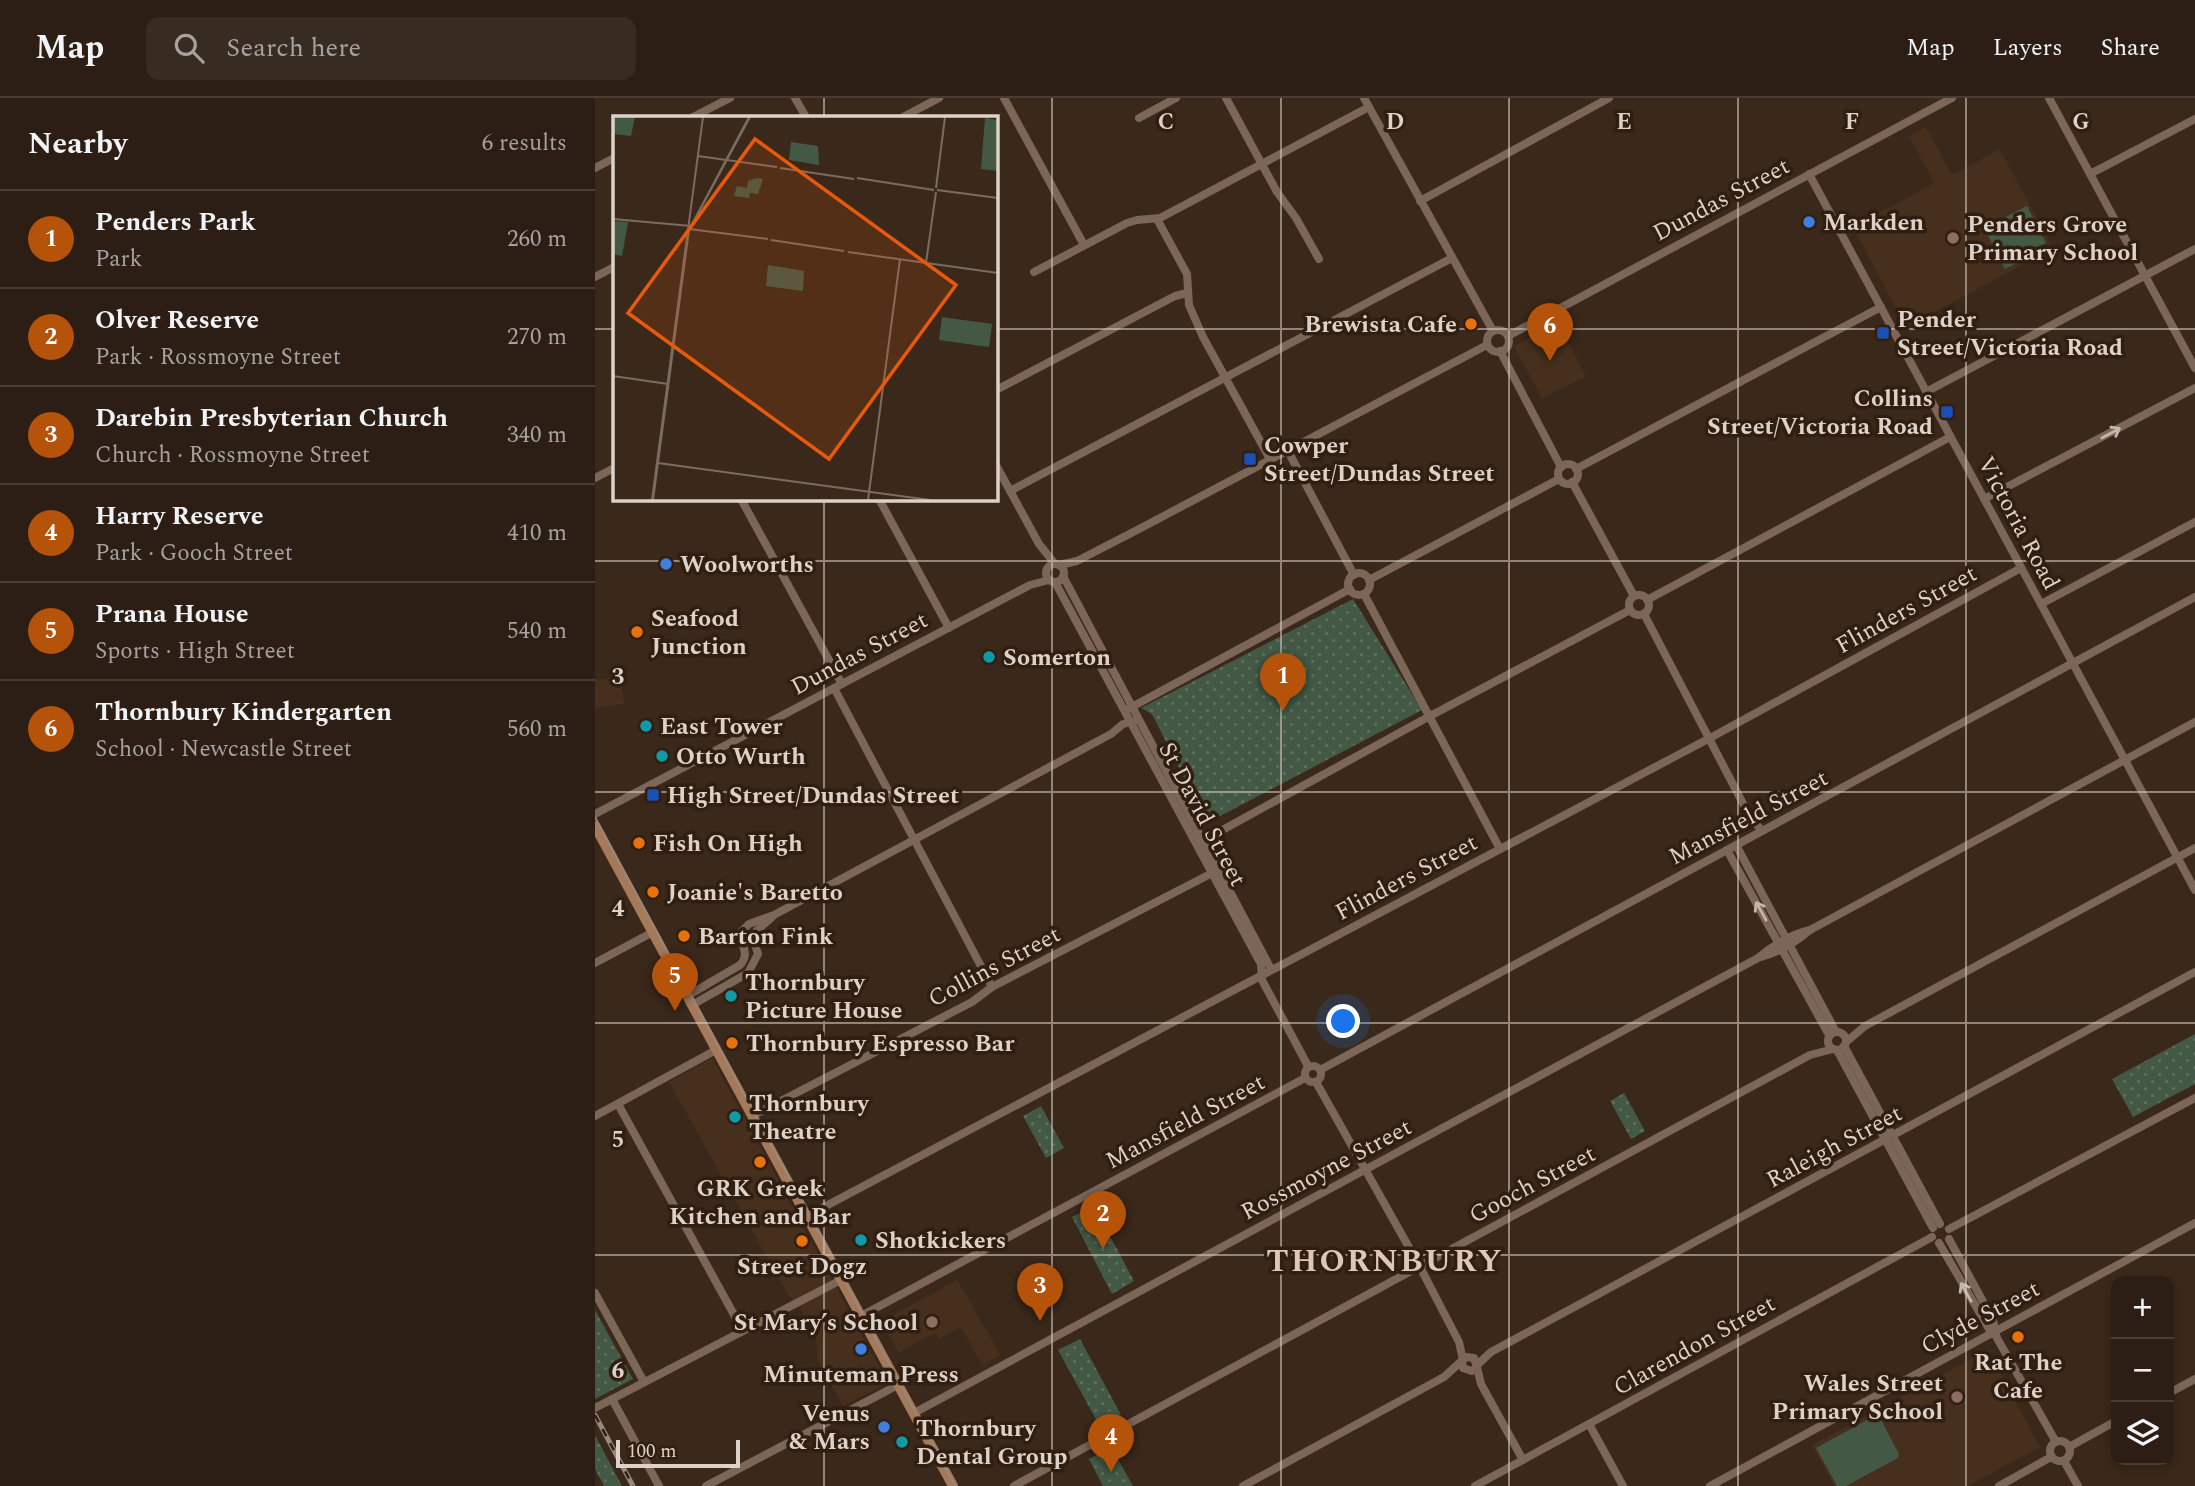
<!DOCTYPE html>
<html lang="en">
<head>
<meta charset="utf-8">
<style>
  :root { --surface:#2c1e14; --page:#382b22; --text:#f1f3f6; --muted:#a6a2a0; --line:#483c34; --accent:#b45309 }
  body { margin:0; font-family:Spectral,serif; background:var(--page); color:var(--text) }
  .controls { position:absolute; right:21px; bottom:21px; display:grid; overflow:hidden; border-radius:14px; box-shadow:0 4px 10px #0003 }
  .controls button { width:63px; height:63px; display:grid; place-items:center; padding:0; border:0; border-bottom:2px solid var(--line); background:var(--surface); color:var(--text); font:35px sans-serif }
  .scale { position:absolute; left:21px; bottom:18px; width:124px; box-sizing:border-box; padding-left:7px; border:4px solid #ddd1c8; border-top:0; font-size:19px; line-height:24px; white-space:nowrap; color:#ddd1c8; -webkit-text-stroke:5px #301e11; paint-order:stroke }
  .you { position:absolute; left:749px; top:924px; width:24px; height:24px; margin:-18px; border:5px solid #fff; border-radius:50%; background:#1a73e8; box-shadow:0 0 0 10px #1a73e833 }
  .badge { display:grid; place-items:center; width:46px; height:46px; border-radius:50%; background:var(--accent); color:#fff; font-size:23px; font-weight:700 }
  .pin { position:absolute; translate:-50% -58px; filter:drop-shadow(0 2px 4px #0008) }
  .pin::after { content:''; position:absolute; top:37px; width:24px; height:21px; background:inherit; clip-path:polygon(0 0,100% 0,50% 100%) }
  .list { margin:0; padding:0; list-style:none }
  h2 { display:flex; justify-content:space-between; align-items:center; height:91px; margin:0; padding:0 28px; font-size:30px }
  h2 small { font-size:23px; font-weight:400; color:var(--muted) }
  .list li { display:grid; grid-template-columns:46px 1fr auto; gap:21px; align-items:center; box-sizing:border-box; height:98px; padding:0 28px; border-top:2px solid var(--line) }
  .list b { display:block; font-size:26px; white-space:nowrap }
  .list p { margin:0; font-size:23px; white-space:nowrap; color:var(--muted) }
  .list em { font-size:23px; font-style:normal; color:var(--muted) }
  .icon { flex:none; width:38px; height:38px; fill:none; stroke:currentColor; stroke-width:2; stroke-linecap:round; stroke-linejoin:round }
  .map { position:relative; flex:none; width:1600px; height:1388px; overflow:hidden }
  header { display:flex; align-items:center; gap:42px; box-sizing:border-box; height:98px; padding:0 35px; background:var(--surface); border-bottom:2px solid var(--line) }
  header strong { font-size:33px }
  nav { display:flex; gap:38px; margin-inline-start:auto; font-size:24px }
  .search { width:490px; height:63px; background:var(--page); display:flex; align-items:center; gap:18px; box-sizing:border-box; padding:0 24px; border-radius:14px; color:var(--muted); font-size:26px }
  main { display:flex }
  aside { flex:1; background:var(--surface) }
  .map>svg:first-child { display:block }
</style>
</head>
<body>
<header>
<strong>Map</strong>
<div class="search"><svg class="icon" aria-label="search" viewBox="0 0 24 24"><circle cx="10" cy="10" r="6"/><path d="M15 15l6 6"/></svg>Search here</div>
<nav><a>Map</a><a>Layers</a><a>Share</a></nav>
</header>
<main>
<aside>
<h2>Nearby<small>6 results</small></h2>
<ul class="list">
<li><span class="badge">1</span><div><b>Penders Park</b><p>Park</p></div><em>260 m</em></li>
<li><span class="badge">2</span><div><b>Olver Reserve</b><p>Park · Rossmoyne Street</p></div><em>270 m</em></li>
<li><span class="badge">3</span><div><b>Darebin Presbyterian Church</b><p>Church · Rossmoyne Street</p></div><em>340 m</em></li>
<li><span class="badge">4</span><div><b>Harry Reserve</b><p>Park · Gooch Street</p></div><em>410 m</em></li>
<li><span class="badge">5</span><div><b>Prana House</b><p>Sports · High Street</p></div><em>540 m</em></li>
<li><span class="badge">6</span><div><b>Thornbury Kindergarten</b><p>School · Newcastle Street</p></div><em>560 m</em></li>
</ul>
</aside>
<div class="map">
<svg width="1600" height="1388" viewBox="0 0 1600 1388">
  <defs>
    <pattern id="park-dots" width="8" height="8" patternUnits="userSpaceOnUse" patternTransform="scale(1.75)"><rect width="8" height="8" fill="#435946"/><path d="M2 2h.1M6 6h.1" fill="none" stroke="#5e705f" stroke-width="1.8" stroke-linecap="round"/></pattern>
  </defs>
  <rect width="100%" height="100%" fill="#3a281a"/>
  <!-- built -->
  <g fill="#462f1c">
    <polygon points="1331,29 1357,77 1405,51 1458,151 1311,229 1258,129 1339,85 1314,38"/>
    <polygon points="963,225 991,278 947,301 919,248"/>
    <polygon points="26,578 29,606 0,610 0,582"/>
    <polygon points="117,960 293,1285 248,1308 223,1263 221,1240 207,1213 192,1195 74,984"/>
    <polygon points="362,1182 406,1257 387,1267 366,1229 345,1241 342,1236 332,1239 303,1255 287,1223"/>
    <polygon points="1393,1252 1445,1349 1373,1388 1239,1388 1217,1347"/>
  </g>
  <!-- grass -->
  <g fill="#435946">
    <polygon points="1432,108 1451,145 1429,156 1431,160 1410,171 1389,130"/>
    <polygon points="1283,1316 1304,1356 1303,1360 1251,1388 1242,1388 1221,1350"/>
  </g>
  <!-- park -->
  <g fill="url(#park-dots)">
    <polygon points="758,501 827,612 612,725 557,616 546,610"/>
    <polygon points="1600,936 1600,986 1538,1019 1517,981"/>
    <polygon points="1029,995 1050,1033 1036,1041 1015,1003"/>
    <polygon points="446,1008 469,1050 451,1060 428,1018"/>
    <polygon points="499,1108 539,1183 517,1196 477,1119"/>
    <polygon points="0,1212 38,1281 0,1301"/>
    <polygon points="485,1241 526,1317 504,1327 463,1252"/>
    <polygon points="0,1337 27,1388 9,1388 0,1371"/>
    <polygon points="516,1349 538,1388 508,1388 494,1361"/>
  </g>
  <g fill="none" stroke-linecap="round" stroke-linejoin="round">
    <!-- minor -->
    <g stroke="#7b6657" stroke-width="8">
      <polyline points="200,0 211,19"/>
      <polyline points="409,0 489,147"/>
      <polyline points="631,0 682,94 701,120 724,161"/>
      <polyline points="769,0 898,233"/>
      <polyline points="1454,0 1600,270"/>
      <polyline points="98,19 135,0"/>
      <polyline points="308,19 344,0"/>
      <polyline points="544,20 581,0"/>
      <polyline points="0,70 19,60"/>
      <polyline points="1214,76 1600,792"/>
      <polyline points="1495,76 1600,21"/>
      <polyline points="825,103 1014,0"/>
      <polyline points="562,121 592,176 594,207 608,239 675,361"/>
      <polyline points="439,174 532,125 542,122 565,120 774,9"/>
      <polyline points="0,179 19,169"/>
      <circle cx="903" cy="243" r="11"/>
      <polyline points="913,238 1357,0"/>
      <polyline points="905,253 966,369"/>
      <polyline points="401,292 580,198 592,195"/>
      <polyline points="1331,294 1600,151"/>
      <polyline points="693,353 759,477"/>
      <circle cx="973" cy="376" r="10"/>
      <polyline points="401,367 444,446 460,466"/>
      <polyline points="981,371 1286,209"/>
      <polyline points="0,380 19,370"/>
      <polyline points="977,384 1039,498"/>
      <polyline points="415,393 857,160"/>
      <polyline points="146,401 247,586"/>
      <polyline points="284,401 354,530"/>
      <polyline points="1389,401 1600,290"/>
      <circle cx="460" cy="475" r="9"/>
      <polyline points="464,467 482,463 546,430 892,247"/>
      <circle cx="764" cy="486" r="11"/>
      <polyline points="468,478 676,871"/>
      <polyline points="774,482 964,381"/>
      <polyline points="460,484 666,866 667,882 713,968"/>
      <polyline points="769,496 905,751"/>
      <circle cx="1044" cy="507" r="10"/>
      <polyline points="1052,502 1355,339"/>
      <polyline points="1446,506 1600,424"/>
      <polyline points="1049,516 1154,717 1167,733"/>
      <polyline points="239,590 397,889"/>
      <polyline points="533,611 755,491"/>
      <polyline points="0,716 435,487 454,482"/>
      <polyline points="602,746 835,618 1035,512"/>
      <polyline points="1141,747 1241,934"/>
      <polyline points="1132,752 1234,937"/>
      <path d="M 1166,859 C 1184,854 1201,844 1215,832 L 1600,624"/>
      <polyline points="0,865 58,834"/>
      <path d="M 92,898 L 145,867 C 156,855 145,848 146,834 L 154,826 L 179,817 L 516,636 L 528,626 L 543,622"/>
      <polyline points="97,907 153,875 163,856 157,837 177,819"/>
      <circle cx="1242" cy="943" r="9"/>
      <polyline points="1251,944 1270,928 1600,750"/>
      <polyline points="1249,948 1345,1126"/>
      <polyline points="1242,952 1338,1130"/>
      <circle cx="718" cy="976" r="8"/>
      <polyline points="725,972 1600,499"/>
      <polyline points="721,984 825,1169 864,1244 868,1262"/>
      <polyline points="23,1006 148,1233"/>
      <polyline points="0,1018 121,952"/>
      <polyline points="157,1018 377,904 397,889 623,772"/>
      <polyline points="212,1118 1115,640 1426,470"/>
      <polyline points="1354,1131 1600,1000"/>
      <polyline points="1354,1141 1398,1222 1402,1240 1461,1344"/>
      <polyline points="1344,1145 1397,1236"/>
      <polyline points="0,1195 49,1284"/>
      <polyline points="266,1218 710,980"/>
      <polyline points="882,1267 896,1254 1600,874"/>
      <polyline points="882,1269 886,1286 928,1362"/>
      <polyline points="1574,1295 1600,1281"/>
      <polyline points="17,1301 64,1388"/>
      <polyline points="0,1310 246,1182"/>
      <path d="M 319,1315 L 1163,860 C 1178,847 1195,837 1215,832"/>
      <polyline points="994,1326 1028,1388"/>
      <circle cx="1465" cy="1353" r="10"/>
      <polyline points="1474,1349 1521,1323"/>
      <polyline points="1469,1363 1483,1388"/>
      <polyline points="111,1388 303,1287"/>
      <polyline points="419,1388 1215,957 1238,951"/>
      <polyline points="648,1388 849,1279 871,1259 879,1260 882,1269 877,1273 868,1270 867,1263"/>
      <polyline points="880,1388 1337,1139"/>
      <polyline points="1115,1388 1600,1125"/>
      <polyline points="1404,1388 1456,1359"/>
    </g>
    <!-- major -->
    <polyline stroke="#a67a59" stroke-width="10" points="0,728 358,1388"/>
    <!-- tram -->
    <polyline stroke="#96887c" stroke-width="2" points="0,719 360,1388"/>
    <!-- rail casing -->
    <g stroke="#96887c" stroke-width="5">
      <polyline id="rail" points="0,1317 38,1388"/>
    </g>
    <!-- rail -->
    <use href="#rail" stroke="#301e11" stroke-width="2.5" stroke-dasharray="8" stroke-linecap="butt"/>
  </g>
  <!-- one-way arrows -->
  <defs><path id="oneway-shaft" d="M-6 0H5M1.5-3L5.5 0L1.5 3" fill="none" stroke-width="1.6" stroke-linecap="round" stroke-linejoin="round" transform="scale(1.75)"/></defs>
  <g stroke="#c4b6ac">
    <use href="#oneway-shaft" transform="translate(1516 335) rotate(-28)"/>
    <use href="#oneway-shaft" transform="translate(1166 813) rotate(-119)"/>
    <use href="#oneway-shaft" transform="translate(1371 1194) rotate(-119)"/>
  </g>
  <!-- grid -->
  <path fill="none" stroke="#ddd1c8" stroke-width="2" stroke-opacity="0.55" d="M 229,0 L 229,19M 457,0 L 457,1388M 686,0 L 686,1388M 914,0 L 914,1388M 1143,0 L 1143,1388M 1371,0 L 1371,1388M 0,231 L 19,231M 401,231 L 1600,231M 229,401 L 229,1388M 0,463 L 1600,463M 0,694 L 1600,694M 0,925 L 1600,925M 0,1157 L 1600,1157"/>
  <!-- markers -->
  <g fill="#3f7fe0" stroke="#301e11" stroke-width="2.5">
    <circle cx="1214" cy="124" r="7"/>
    <circle cx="71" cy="466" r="7"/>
    <circle cx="266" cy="1251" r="7"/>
    <circle cx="289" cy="1329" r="7"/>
  </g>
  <g fill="#8d6e63" stroke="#301e11" stroke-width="2.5">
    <circle cx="1358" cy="140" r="7"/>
    <circle cx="337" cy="1224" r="7"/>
    <circle cx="1362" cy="1299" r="7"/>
  </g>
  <g fill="#e8710a" stroke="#301e11" stroke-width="2.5">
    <circle cx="876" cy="226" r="7"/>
    <circle cx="42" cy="534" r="7"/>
    <circle cx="44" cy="745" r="7"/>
    <circle cx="58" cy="794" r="7"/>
    <circle cx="89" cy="838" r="7"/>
    <circle cx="137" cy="945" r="7"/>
    <circle cx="165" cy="1064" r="7"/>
    <circle cx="207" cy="1143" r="7"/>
    <circle cx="1423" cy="1239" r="7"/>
  </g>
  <g fill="#1a4fb4" stroke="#301e11" stroke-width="2.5">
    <rect x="1281" y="228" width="14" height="14" rx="3.5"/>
    <rect x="1345" y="307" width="14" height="14" rx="3.5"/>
    <rect x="648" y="354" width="14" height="14" rx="3.5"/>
    <rect x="51" y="690" width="14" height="14" rx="3.5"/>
  </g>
  <g fill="#0f9aa8" stroke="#301e11" stroke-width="2.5">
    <circle cx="394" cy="559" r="7"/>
    <circle cx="51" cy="628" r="7"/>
    <circle cx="67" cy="658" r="7"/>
    <circle cx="136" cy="898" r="7"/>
    <circle cx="140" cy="1019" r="7"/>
    <circle cx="266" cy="1142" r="7"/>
    <circle cx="307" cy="1344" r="7"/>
  </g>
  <g text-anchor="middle" stroke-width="7" stroke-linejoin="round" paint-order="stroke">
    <!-- street labels -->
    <g font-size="24" fill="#ddd1c8" stroke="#301e11">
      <text transform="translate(1126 101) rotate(-28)" y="8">Dundas Street</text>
      <text transform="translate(1424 425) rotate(62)" y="8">Victoria Road</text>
      <text transform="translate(1311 511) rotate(-29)" y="8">Flinders Street</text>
      <text transform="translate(264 555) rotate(-28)" y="8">Dundas Street</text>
      <text transform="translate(608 716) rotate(62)" y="8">St David Street</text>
      <text transform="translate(1153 719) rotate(-28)" y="8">Mansfield Street</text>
      <text transform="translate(811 779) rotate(-28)" y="8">Flinders Street</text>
      <text transform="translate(399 868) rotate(-28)" y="8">Collins Street</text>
      <text transform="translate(590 1023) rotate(-28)" y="8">Mansfield Street</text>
      <text transform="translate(1239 1048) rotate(-28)" y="8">Raleigh Street</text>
      <text transform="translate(731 1071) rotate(-28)" y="8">Rossmoyne Street</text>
      <text transform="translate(937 1086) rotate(-28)" y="8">Gooch Street</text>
      <text transform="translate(1385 1219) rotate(-28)" y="8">Clyde Street</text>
      <text transform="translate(1099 1247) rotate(-29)" y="8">Clarendon Street</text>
    </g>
    <!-- poi labels -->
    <g font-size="24" font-weight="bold" fill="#ddd1c8" stroke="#301e11" text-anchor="start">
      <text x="1228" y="132">Markden</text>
      <text x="1372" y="134">Penders Grove<tspan x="1372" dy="28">Primary School</tspan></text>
      <text x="1302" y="229">Pender<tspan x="1302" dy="28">Street/Victoria Road</tspan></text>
      <text x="862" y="234" text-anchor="end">Brewista Cafe</text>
      <text x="1338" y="308" text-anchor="end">Collins<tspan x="1338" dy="28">Street/Victoria Road</tspan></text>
      <text x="669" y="355">Cowper<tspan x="669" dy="28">Street/Dundas Street</tspan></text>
      <text x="85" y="474">Woolworths</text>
      <text x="56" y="528">Seafood<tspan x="56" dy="28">Junction</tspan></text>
      <text x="408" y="567">Somerton</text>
      <text x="65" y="636">East Tower</text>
      <text x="81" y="666">Otto Wurth</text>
      <text x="72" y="705">High Street/Dundas Street</text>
      <text x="58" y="753">Fish On High</text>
      <text x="72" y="802">Joanie's Baretto</text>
      <text x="103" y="846">Barton Fink</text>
      <text x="150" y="892">Thornbury<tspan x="150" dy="28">Picture House</tspan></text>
      <text x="151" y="953">Thornbury Espresso Bar</text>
      <text x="154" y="1013">Thornbury<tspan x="154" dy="28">Theatre</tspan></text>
      <text x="165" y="1098" text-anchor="middle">GRK Greek<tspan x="165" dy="28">Kitchen and Bar</tspan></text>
      <text x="280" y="1150">Shotkickers</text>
      <text x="207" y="1176" text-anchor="middle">Street Dogz</text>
      <text x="323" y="1232" text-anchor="end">St Mary’s School</text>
      <text x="1423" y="1272" text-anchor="middle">Rat The<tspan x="1423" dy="28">Cafe</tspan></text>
      <text x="266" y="1284" text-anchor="middle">Minuteman Press</text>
      <text x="1348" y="1293" text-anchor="end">Wales Street<tspan x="1348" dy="28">Primary School</tspan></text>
      <text x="275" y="1323" text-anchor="end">Venus<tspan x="275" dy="28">&amp; Mars</tspan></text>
      <text x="321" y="1338">Thornbury<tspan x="321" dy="28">Dental Group</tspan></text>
    </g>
    <!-- district labels -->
    <g font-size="32" font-weight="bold" letter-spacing="2" fill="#dec7b5" stroke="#301e11">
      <text x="790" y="1173">THORNBURY</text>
    </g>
  </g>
  <!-- overview -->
  <g transform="translate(18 18)">
    <rect width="385" height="385" fill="#3a281a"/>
    <path d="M 0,1 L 22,1 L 18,20 L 0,18 ZM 372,2 L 385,4 L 385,55 L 368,53 ZM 178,26 L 205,30 L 206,49 L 176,44 ZM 144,62 L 150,63 L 145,78 L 137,77 L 136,82 L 121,80 L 124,70 L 134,72 L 135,65 ZM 0,105 L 15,106 L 9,140 L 0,138 ZM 155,149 L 191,155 L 190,175 L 153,170 ZM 329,201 L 379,208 L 376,231 L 326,224 Z" fill="#435946"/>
    <path fill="none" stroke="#7b6c60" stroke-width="2" d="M 85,40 L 164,51M 167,52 L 241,63M 244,62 L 321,74M 323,72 L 332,1M 324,74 L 385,82M 0,103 L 78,110M 78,110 L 136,1M 76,113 L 155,123M 158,124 L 231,135M 235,136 L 385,157M 313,147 L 323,76M 0,260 L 55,268M 45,347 L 317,384M 39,384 L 90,1M 40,384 L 76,114 L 137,1M 255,384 L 287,143"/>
    <path fill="#e8590c" fill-opacity="0.15" stroke="#e8590c" stroke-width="3.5" d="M 142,23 L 343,169 L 216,343 L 15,197 Z"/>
    <rect width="385" height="385" fill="none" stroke="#ddd1c8" stroke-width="3.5"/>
  </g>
  <g font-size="23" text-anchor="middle" font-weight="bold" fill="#ddd1c8" stroke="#301e11" stroke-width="7" stroke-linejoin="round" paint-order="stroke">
    <text x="571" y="31">C</text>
    <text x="800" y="31">D</text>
    <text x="1029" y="31">E</text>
    <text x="1257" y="31">F</text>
    <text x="1486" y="31">G</text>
    <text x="23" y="586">3</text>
    <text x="23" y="818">4</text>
    <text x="23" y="1049">5</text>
    <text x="23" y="1280">6</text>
  </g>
</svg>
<div class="controls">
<button>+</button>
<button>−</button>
<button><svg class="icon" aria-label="layers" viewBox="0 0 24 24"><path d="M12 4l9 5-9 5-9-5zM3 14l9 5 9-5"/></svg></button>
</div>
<div class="scale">100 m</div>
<div class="you"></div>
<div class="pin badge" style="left:688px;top:613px">1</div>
<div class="pin badge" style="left:508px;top:1151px">2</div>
<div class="pin badge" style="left:445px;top:1223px">3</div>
<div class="pin badge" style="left:516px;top:1374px">4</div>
<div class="pin badge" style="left:80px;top:913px">5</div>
<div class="pin badge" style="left:955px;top:263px">6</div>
</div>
</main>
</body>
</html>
